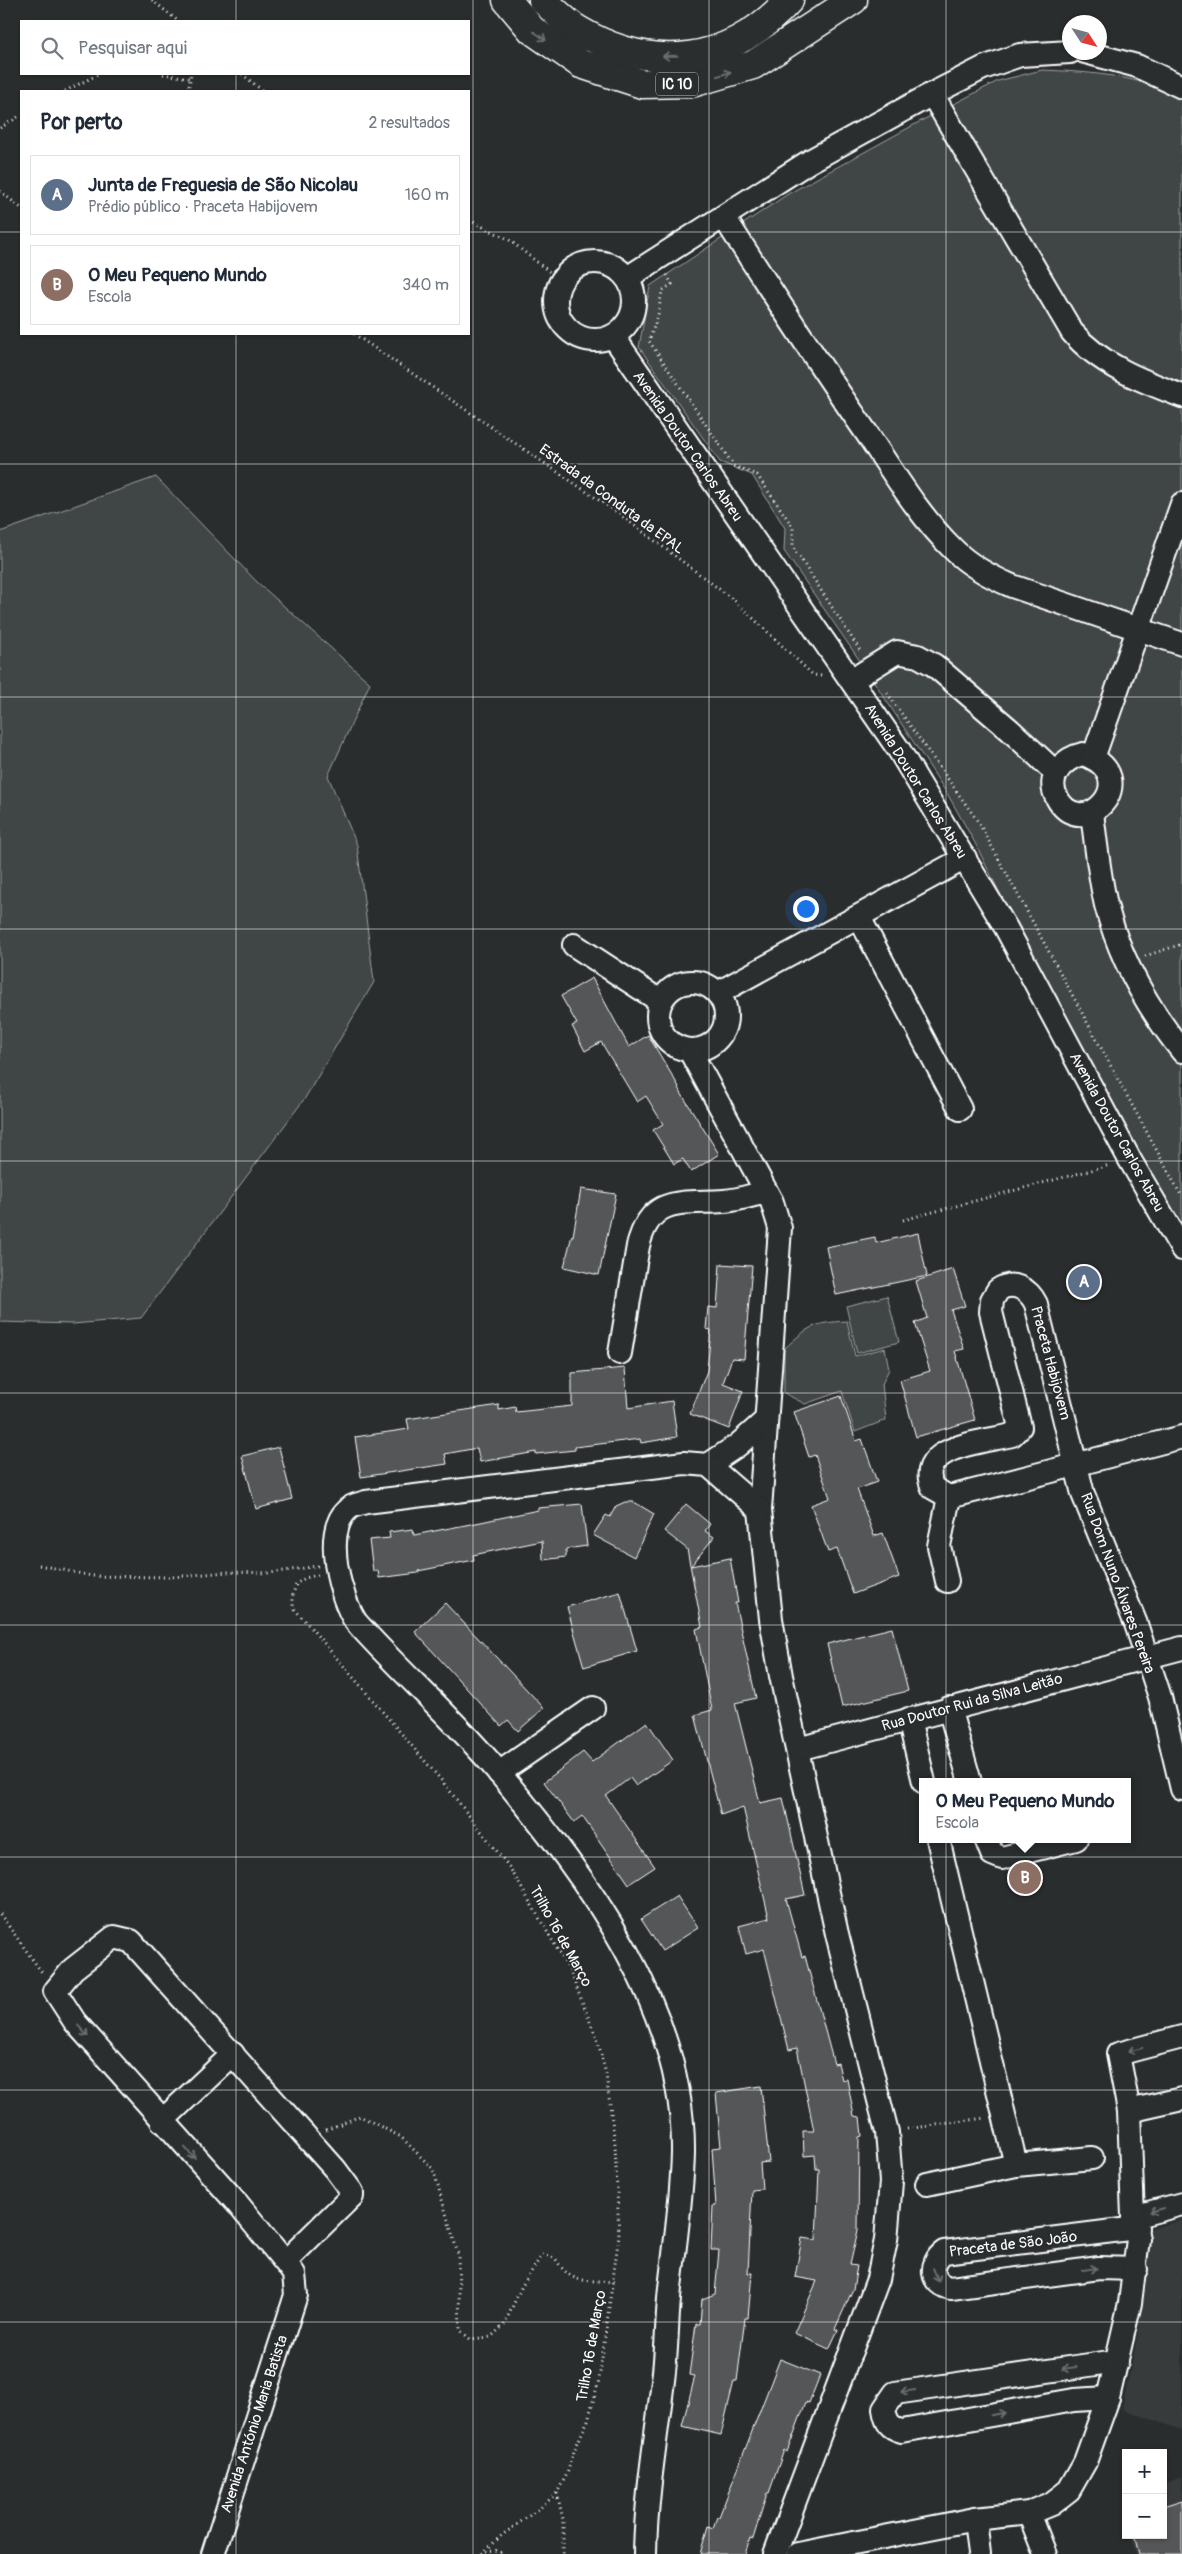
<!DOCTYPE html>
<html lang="pt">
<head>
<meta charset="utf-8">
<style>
  :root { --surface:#fff; --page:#f6f6f7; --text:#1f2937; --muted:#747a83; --line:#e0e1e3; --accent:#7c3aed }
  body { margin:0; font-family:Pangolin,sans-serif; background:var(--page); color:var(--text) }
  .controls { position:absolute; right:15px; bottom:15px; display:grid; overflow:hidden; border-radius:0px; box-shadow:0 1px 4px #0004 }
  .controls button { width:45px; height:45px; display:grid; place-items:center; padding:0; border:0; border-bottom:1px solid var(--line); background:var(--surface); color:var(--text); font:25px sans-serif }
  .compass { position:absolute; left:1062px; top:15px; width:45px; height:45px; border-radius:50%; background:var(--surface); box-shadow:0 1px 4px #0004; rotate:126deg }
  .you { position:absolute; left:805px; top:908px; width:18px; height:18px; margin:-12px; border:4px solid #fff; border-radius:50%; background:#1a73e8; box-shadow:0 0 0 8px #1a73e833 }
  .badge { display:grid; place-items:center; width:32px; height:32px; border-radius:50%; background:var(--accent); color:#fff; font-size:16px; font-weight:700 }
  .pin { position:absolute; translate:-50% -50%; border:2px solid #fff; box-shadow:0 1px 5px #0006 }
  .popup { position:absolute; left:919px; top:1778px; width:212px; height:65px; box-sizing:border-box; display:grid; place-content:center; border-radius:0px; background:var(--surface); filter:drop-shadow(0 1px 4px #0005); font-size:16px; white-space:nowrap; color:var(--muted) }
  .popup b { font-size:19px; color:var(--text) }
  .popup::after { content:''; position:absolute; left:50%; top:100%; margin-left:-10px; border:10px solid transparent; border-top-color:var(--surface) }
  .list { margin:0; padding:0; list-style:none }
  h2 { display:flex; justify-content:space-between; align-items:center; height:65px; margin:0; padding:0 20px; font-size:21px }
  h2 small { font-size:16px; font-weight:400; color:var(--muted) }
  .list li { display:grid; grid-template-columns:32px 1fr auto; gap:15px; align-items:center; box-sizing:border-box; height:80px; margin:0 10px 10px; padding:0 10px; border:1px solid var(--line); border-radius:0px }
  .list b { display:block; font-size:19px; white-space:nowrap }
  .list p { margin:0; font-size:16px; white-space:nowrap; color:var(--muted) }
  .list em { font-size:16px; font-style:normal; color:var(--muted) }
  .icon { flex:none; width:28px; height:28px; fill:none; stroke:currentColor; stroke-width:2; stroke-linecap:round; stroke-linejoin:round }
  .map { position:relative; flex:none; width:1182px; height:2554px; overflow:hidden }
  .search { position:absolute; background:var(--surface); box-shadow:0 1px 4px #0004; left:20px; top:20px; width:450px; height:55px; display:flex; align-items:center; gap:12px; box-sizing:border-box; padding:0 18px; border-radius:0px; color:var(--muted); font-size:19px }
  .panel { position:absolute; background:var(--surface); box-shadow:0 1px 4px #0004; left:20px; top:90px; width:450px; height:245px; border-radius:0px }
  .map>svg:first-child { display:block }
</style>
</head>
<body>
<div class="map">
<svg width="1182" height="2554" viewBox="0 0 1182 2554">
  <rect width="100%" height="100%" fill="#2a2d2e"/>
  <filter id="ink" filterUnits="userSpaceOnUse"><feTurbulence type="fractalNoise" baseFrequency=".02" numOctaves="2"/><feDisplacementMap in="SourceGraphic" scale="10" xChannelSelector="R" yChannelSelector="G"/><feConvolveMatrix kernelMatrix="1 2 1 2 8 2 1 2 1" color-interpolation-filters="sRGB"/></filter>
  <g filter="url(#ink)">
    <!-- built -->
    <g fill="#373a3b">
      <polygon points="1182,2220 1182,2430 1122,2409 1138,2334 1147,2275 1149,2229"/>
      <polygon points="1182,2476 1182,2554 1136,2554 1130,2535 1163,2535 1163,2485"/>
    </g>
    <!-- green -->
    <g fill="#414445" stroke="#a0a2a2">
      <path d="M 1042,70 C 1088,72 1142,75 1182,99 L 1182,1230 L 1062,1019 L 975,843 L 948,795 L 869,674 L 784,551 L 785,528 L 752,475 L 720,462 L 639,347 L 650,286 L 788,194 L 921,121 L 998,81 Z"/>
      <polygon points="156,477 257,582 370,683 328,776 357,845 374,982 305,1098 141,1318 73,1324 0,1322 0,532"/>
      <polygon points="887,1296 899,1342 857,1353 846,1306"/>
      <path d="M 847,1321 L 855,1356 L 885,1348 L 889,1369 L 882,1384 L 886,1420 L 855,1432 L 842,1391 L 805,1404 L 784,1393 L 784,1349 C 809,1326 813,1323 847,1321 Z"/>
    </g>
    <!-- building -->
    <g fill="#555758" stroke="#fff">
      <polygon points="592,978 629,1047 648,1035 679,1087 678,1088 719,1154 691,1172 683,1159 674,1164 653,1130 663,1124 646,1096 637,1102 601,1042 585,1051 572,1026 577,1024 561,996"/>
      <polygon points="581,1189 616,1194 599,1275 564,1267 572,1235 573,1236"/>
      <polygon points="918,1233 927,1276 836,1295 826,1247 875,1237 876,1243"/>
      <polygon points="720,1264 752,1266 744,1359 732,1358 723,1383 743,1391 729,1429 690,1414 707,1371 711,1330 706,1329 708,1307 717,1308"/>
      <polygon points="953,1269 965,1306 951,1310 964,1349 955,1351 975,1420 916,1437 900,1380 930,1371 915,1323 927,1318 916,1281"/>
      <polygon points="625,1368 628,1408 672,1401 677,1437 641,1443 640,1439 575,1447 575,1450 536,1454 536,1452 480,1462 477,1448 445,1454 447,1464 361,1477 355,1437 409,1429 407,1419 499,1405 499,1410 515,1407 516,1412 572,1406 572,1373"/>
      <polygon points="841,1396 856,1441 862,1439 877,1482 857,1489 874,1536 883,1533 899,1577 853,1594 837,1549 828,1552 811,1505 830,1498 815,1455 809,1457 794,1412"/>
      <polygon points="279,1447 292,1499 256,1509 242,1456"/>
      <polygon points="625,1502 634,1502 654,1514 634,1557 593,1535 606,1515 610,1517 616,1506"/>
      <polygon points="582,1504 587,1546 566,1549 566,1557 543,1560 542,1541 473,1555 474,1560 418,1571 418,1573 379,1578 378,1571 373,1571 369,1540 390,1538 389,1532 413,1529 414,1535 481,1522 538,1510 538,1508"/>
      <polygon points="686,1504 710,1524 705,1531 714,1537 691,1566 730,1558 738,1603 735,1603 756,1698 735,1703 760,1803 783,1798 805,1895 786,1899 802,1957 805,1956 834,2064 838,2063 842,2080 847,2079 854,2116 860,2117 862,2136 859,2137 858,2230 850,2265 857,2266 853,2289 835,2329 838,2330 829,2349 794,2333 817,2281 795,2277 802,2238 816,2240 819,2169 816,2169 815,2155 804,2156 803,2131 814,2131 797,2048 789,2050 764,1949 746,1954 739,1926 769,1918 743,1807 721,1815 695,1715 712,1710 696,1629 702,1627 687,1549 664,1531"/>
      <polygon points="620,1592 637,1651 584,1667 567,1607"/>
      <polygon points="445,1603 544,1708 518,1731 508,1720 501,1726 415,1632"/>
      <polygon points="892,1628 908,1691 842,1707 827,1644"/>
      <polygon points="647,1722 673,1760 636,1786 630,1778 606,1796 655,1867 629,1884 582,1816 574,1822 544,1782 583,1752 592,1762"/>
      <polygon points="677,1896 698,1928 662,1951 641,1919"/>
      <polygon points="761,2086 769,2162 760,2163 762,2189 752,2190 748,2273 752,2273 748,2318 745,2318 737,2381 734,2381 721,2435 682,2426 695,2376 689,2375 696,2324 700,2324 702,2299 715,2294 719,2250 711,2250 713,2206 716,2206 712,2148 721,2147 716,2093"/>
      <polygon points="780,2359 820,2375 809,2403 806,2402 787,2452 784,2450 769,2493 767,2493 753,2539 750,2538 745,2554 700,2554 708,2526 713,2528 717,2517 719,2517"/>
      <polygon points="1182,2500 1182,2554 1139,2554 1134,2535 1163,2535 1163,2506"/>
    </g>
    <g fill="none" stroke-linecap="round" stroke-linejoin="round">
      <!-- minor casing -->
      <g stroke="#fff" stroke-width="26">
        <g id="minor">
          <polyline points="1085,52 1137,66 1182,87"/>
          <path d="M 932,94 L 1072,332 C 1100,365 1142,381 1182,396"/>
          <path d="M 724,217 C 771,291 818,363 868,435 C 894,474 920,517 954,550 C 970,566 991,577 1012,586 L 1182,644"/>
          <circle cx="595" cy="301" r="39"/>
          <polyline points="627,278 810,161 932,94 983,68 1020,55 1070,52"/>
          <polyline points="613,336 899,750 1006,928 1130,1160 1182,1249"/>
          <polyline points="852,680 897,652 918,656 934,665 1010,730 1056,773"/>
          <path d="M 1083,754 C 1148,777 1081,847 1056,796 C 1046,775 1065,758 1083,754 Z"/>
          <polyline points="1093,758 1182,504"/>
          <path d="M 1092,813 C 1096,844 1099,875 1106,905 C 1120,960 1147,1007 1182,1051"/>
          <polyline points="859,917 960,1109"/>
          <polyline points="574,945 660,1001"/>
          <circle cx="692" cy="1016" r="34"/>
          <polyline points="718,993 965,858"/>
          <polyline points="690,1051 772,1202 780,1228 760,1510 771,1619 781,1676 837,1934 887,2132 891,2182 886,2240 878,2279 775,2554"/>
          <path d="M 620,1353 L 638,1246 C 651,1194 682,1204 724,1201 C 739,1200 753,1195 766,1192"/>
          <path d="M 1182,1437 C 1104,1457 1027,1478 949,1497 L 933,1488 C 913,1446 985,1442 1012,1435 L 1020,1427 L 991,1312 L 992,1300 L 998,1290 C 1013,1280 1029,1289 1036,1304 L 1083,1494 L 1136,1624 L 1160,1697 L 1182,1789"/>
          <polyline points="708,1465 738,1445 766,1420"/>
          <polyline points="947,1581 939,1546 949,1497"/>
          <polyline points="949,1708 970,1782"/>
          <polyline points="909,1719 924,1782"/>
          <polyline points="798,1749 1182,1648"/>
          <polyline points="499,1773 593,1708"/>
          <polyline points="938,1839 1016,2165 1092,2158"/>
          <polyline points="986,1839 992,1854 1002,1858 1076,1839"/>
          <polyline points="1129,2111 1118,2054 1182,2037"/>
          <polyline points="162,2121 233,2054"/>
          <polyline points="927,2184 1016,2165"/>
          <polyline points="1133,2217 1182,2204"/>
          <path d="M 1136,2269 L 1099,2268 L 951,2288 C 930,2285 929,2263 944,2252 L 1137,2228"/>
          <path d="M 1108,2398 L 1074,2400 L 902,2431 C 889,2428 886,2422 884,2409 L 895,2393 L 1117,2361"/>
          <polyline points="1029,2513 1045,2554"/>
          <polyline points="975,2519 979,2554"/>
          <polyline points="213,2554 296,2295 294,2274 285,2262 352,2196 352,2192 335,2169 131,1941 114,1937 73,1969 55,1991 75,2022 237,2203 285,2262"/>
          <path d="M 645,2554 C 646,2493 657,2433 664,2372 C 667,2344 667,2316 670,2288 C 675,2243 682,2198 683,2153 C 685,2009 588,1879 500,1774 C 456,1720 402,1674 356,1622 C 340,1598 322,1532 348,1509 C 352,1505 360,1504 366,1502 L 684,1463 L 708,1465 L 760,1510"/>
          <polyline points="798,2554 975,2519 1029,2513 1051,2504 1069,2490 1085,2462 1108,2398 1130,2303 1138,2239 1133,2217 1129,2111 1182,2099"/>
        </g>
      </g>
      <!-- highway casing -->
      <g stroke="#fff" stroke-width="31">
        <g id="highway">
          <polyline points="507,0 532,30 581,64 642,84 692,83 753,65 853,0"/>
          <path d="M 543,0 C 554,10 565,22 578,30 C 652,74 730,65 789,0"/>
        </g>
      </g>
      <!-- path -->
      <g stroke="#fff" stroke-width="3" stroke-dasharray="1 4" stroke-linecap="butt">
        <polyline points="152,0 178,21"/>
        <polyline points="163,74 190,78"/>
        <polyline points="242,74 263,91"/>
        <polyline points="65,91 99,74"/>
        <polyline points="188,91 191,74"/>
        <polyline points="0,128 21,115"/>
        <polyline points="0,191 21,208"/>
        <polyline points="469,220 508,239 561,281"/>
        <polyline points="667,275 672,284 662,291 658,315 649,341 734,466 757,475 793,527 793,547 861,652"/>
        <polyline points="354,334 615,511 735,601 813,675 822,676"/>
        <polyline points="887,693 979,823 1182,1197"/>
        <polyline points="1145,956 1182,944"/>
        <polyline points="903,1220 1110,1165"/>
        <polyline points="39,1565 92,1576 171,1577 227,1572 270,1573 318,1566"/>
        <polyline points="318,1575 305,1578 296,1584 293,1595 293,1607 442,1781 510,1868 570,1971 598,2042 606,2074 615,2144 619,2235 599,2380 588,2420 574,2451 567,2474 557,2493 539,2509 502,2535 482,2554"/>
        <polyline points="0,1914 43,1974"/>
        <polyline points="907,2129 985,2118"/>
        <path d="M 326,2130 L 360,2116 L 401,2137 L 433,2169 L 458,2254 L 460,2330 L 470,2339 L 491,2337 L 504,2325 L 522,2286 L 542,2255 L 555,2258 C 572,2286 584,2279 614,2282"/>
        <polyline points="557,2493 563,2519 563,2554"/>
        <polyline points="486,2551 495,2550 505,2554"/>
      </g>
      <!-- minor -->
      <use href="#minor" stroke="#2a2d2e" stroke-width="22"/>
      <!-- highway -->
      <use href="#highway" stroke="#2a2d2e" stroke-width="28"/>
    </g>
    <!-- one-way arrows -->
    <defs><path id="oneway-shaft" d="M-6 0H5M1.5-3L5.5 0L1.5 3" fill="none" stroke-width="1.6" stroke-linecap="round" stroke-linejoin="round" transform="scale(1.25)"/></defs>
    <g stroke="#6a6c6d">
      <use href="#oneway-shaft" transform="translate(540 36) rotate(35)"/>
      <use href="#oneway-shaft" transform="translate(670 56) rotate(179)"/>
      <use href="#oneway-shaft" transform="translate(724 74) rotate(-17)"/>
      <use href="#oneway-shaft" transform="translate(83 2031) rotate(48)"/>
      <use href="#oneway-shaft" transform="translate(1135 2050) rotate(165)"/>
      <use href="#oneway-shaft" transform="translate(190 2153) rotate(47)"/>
      <use href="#oneway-shaft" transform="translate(1157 2210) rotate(164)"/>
      <use href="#oneway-shaft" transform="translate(1090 2269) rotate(-8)"/>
      <use href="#oneway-shaft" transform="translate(936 2275) rotate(67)"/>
      <use href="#oneway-shaft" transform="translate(1069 2368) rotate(172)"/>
      <use href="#oneway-shaft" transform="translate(908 2391) rotate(172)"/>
      <use href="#oneway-shaft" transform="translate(998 2414) rotate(-10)"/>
    </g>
  </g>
  <!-- grid -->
  <path fill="none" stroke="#fff" stroke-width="1" stroke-opacity="0.55" d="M 236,0 L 236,21M 473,0 L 473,2554M 709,0 L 709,2554M 946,0 L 946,2554M 236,74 L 236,91M 0,232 L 21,232M 469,232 L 1182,232M 236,334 L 236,2554M 0,464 L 1182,464M 0,697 L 1182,697M 0,929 L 1182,929M 0,1161 L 1182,1161M 0,1393 L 1182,1393M 0,1625 L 1182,1625M 0,1857 L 1182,1857M 0,2090 L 1182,2090M 0,2322 L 1182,2322"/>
  <g text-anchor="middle" stroke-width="4" stroke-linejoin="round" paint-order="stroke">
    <!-- shield labels -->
    <rect fill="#2a2d2e" stroke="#bfc0c0" stroke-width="1" x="656" y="72.5" width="42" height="23" rx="4"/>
    <g font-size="14" font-weight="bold" fill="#fff">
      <text x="677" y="89">IC 10</text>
    </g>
    <!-- street labels -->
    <g font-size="15" fill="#fff" stroke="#2a2d2e">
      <text transform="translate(688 446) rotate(55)" y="5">Avenida Doutor Carlos Abreu</text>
      <text transform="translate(612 499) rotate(36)" y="5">Estrada da Conduta da EPAL</text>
      <text transform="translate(916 781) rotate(58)" y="5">Avenida Doutor Carlos Abreu</text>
      <text transform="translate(1117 1132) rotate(61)" y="5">Avenida Doutor Carlos Abreu</text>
      <text transform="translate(1051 1363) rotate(75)" y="5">Praceta Habijovem</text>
      <text transform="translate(1118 1583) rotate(70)" y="5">Rua Dom Nuno Álvares Pereira</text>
      <text transform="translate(972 1702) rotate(-15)" y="5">Rua Doutor Rui da Silva Leitão</text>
      <text transform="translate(561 1936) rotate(61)" y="5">Trilho 16 de Março</text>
      <text transform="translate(1013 2244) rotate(-7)" y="5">Praceta de São João</text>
      <text transform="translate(591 2346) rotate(-80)" y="5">Trilho 16 de Março</text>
      <text transform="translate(254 2424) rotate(-72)" y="5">Avenida António Maria Batista</text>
    </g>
  </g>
</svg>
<div class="controls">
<button>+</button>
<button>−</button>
</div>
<svg class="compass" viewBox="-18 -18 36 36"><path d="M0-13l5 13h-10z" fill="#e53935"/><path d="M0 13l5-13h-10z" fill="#747a83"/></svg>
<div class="you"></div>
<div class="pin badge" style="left:1084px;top:1282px;background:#5c6f8a">A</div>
<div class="pin badge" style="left:1025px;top:1878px;background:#8d6e63">B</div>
<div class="popup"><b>O Meu Pequeno Mundo</b>Escola</div>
<div class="search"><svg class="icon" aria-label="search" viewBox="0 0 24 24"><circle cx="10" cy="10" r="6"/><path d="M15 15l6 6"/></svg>Pesquisar aqui</div>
<section class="panel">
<h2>Por perto<small>2 resultados</small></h2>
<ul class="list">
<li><span class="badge" style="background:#5c6f8a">A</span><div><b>Junta de Freguesia de São Nicolau</b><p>Prédio público · Praceta Habijovem</p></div><em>160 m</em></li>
<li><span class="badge" style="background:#8d6e63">B</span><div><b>O Meu Pequeno Mundo</b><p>Escola</p></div><em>340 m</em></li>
</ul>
</section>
</div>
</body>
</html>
